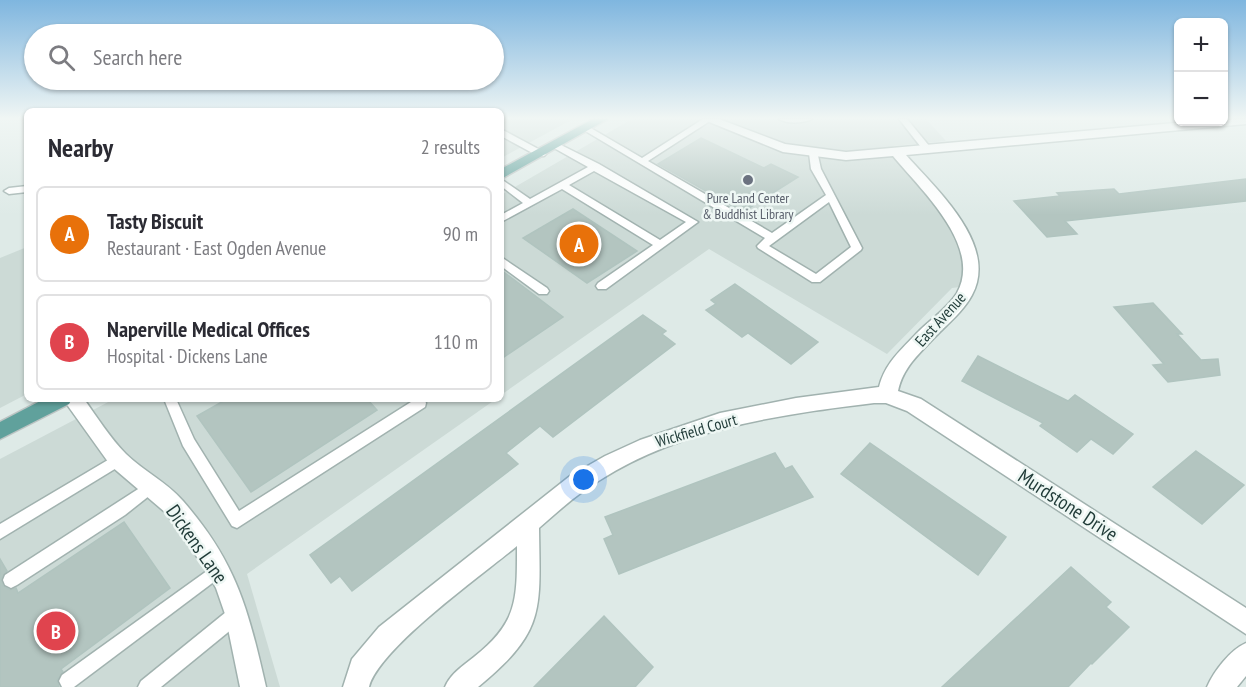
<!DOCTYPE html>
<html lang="en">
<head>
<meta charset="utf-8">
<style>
  :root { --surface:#fff; --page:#f2f2f3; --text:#2b2b33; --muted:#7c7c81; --line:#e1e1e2; --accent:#111827 }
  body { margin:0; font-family:"PT Sans Narrow",sans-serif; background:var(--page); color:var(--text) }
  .controls { position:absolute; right:18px; top:18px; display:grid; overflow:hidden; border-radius:9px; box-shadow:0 2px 4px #0004 }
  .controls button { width:54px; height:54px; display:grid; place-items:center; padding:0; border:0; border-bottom:2px solid var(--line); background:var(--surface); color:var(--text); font:30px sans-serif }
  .you { position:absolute; left:584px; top:480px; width:21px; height:21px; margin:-15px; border:4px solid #fff; border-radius:50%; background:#1a73e8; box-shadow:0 0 0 9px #1a73e833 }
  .badge { display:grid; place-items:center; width:39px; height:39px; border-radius:50%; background:var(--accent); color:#fff; font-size:20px; font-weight:700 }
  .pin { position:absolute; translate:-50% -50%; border:3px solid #fff; box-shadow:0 2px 6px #0006 }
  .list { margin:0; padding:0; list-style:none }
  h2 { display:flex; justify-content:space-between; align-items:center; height:78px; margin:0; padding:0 24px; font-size:26px }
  h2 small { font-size:20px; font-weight:400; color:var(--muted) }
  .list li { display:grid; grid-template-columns:39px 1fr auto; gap:18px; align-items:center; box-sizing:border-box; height:96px; margin:0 12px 12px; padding:0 12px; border:2px solid var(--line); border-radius:9px }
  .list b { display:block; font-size:22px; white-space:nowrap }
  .list p { margin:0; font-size:20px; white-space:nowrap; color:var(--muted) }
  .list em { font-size:20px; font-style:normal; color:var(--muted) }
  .icon { flex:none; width:33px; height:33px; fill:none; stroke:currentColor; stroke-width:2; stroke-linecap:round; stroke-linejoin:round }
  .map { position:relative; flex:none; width:1246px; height:687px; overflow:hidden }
  .search { position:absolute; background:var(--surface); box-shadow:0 2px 4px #0004; left:24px; top:24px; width:480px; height:66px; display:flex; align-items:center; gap:15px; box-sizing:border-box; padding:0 21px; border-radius:33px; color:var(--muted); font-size:22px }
  .panel { position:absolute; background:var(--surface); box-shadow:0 2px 4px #0004; left:24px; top:108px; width:480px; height:294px; border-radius:9px }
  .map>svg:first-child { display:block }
</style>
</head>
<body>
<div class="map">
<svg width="1246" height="687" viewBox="0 0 1246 687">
  <rect width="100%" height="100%" fill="#deeae7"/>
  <!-- built -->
  <g fill="#ccdad6">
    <polygon points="501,119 573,119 501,158"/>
    <polygon points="632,119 926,119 946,141 893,146 963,240 968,286 952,288 887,354 709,249 501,395 501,195"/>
    <polygon points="27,247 27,394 0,408 0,258"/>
    <polygon points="114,399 496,399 247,574 280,687 0,687 0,459"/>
  </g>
  <!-- building -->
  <g fill="#b3c5c0" stroke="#b0c4bf" stroke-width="1.5">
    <polygon points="701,138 764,168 771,164 798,177 743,212 658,164"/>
    <polygon points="1246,179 1246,201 1065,221 1077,234 1047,237 1014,201 1060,196 1057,193 1114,189 1119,194"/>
    <polygon points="573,209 637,251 587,283 523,238"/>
    <polygon points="501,270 563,317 501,359"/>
    <polygon points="735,284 818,342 791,364 748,333 742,337 706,310 716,304 711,300"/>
    <polygon points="1153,303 1182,334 1177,334 1201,360 1218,359 1220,375 1168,382 1153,365 1164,364 1114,307"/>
    <polygon points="643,315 666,331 662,334 675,344 553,437 540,426 506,453 518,464 352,591 340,576 331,583 310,555"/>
    <polygon points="978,356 1068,401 1075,395 1133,434 1113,454 1091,439 1077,452 1040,426 1043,423 962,381"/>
    <polygon points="227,399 367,399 377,410 251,492 197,416"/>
    <polygon points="870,443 1006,537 978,575 841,474"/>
    <polygon points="1196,451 1244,485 1202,524 1153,487"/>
    <polygon points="775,453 785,469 792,466 813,497 619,574 604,539 613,535 605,517"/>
    <polygon points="124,522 170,588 61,669 63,672 57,680 59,687 0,687 0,559 7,571 1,579 3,586 10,590 16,588 18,593"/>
    <polygon points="1071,567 1111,602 1106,607 1129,627 1092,664 1091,663 1068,687 942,687"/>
    <polygon points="604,616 653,667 635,687 534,687"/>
  </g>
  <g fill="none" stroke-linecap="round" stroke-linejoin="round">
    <!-- service casing -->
    <g stroke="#a1b2af" stroke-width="3">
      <g id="service">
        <path d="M 703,119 L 713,119 L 648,161 L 772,233 L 826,195 L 811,169 L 809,153 L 811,151 L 817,151 L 821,169 L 862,248 L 861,250 L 820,282 L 812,282 L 758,248 L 757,246 L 765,238 L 582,129 L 589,127 L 642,158 ZM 829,202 L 851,247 L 816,274 L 769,246 Z"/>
        <path d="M 779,119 L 812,119 C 805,123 786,124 779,119 Z"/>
        <polygon points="899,119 907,119 930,147 930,151 924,151"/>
        <polygon points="501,129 544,152 546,154 544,156 538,156 501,136"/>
        <path d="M 557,143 L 599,164 L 698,222 L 606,289 L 598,289 L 596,286 L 598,283 L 653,245 L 562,189 L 501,222 L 501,215 L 523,203 L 501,186 L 501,179 L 530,199 L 588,167 L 554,148 L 554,144 ZM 594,171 L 686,222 L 660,240 L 569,185 Z"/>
        <polygon points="27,186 27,192 9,194 4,191 9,188"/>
        <polygon points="501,257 547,288 549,291 547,294 539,294 501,266"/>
        <polygon points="164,399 176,399 194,439 239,511 411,402 410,399 424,399 426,403 425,407 237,528 232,526 183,446"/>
        <polygon points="118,454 123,456 125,460 123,464 0,539 0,524"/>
        <polygon points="149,482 154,484 156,488 154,492 125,515 17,585 11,588 5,585 3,580 5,575"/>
        <polygon points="218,563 223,565 226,570 223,575 74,687 62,687 59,681 62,675"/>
        <polygon points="237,606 243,608 245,614 243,620 161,687 138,687 141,681 231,608"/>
      </g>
    </g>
    <!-- minor casing -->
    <g stroke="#a1b2af" stroke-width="3">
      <g id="minor">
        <path d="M 702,119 L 719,119 L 785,144 L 846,152 L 1186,122 L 1246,119 L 1246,124 L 906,155 C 936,189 999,245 972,295 C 963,312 946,325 933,339 C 917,356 903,368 898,391 L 921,399 L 1246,608 L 1246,634 L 907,411 L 886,403 L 874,403 C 775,415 669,430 585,490 C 569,501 554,515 539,528 C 540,611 546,631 478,687 L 445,687 C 451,673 463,666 474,657 C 518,622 517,600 517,546 C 482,575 379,648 369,687 L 343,687 L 352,659 L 379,627 L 570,476 L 605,456 L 640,440 L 720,413 L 796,398 L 879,387 C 885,363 901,350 918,332 C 930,320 948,308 957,293 C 983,246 920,189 893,156 L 846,160 L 783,152 Z"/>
        <path d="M 63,399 L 84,399 C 97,417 110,438 126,454 C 143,471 167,482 183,501 C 237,563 248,609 266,687 L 240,687 L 225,614 L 216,588 L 204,567 L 166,513 L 111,466 Z"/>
        <path d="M 1246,643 L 1246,676 L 1237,687 L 1207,687 C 1214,671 1230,650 1246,643 Z"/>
      </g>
    </g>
    <!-- primary casing -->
    <g stroke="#bcc4c3" stroke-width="3">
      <g id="primary">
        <polygon points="593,119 608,119 501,179 501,169"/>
        <polygon points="44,399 72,399 69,404 0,439 0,422"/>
      </g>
    </g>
    <!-- service -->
    <use href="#service" fill="#fff" fill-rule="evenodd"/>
    <!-- minor -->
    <use href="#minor" fill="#fff" fill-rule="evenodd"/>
    <!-- primary -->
    <use href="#primary" fill="#60a19c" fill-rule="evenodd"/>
  </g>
  <!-- sky -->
  <linearGradient id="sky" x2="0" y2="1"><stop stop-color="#7fb6df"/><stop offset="0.55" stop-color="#f0f6f4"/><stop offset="1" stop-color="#f0f6f4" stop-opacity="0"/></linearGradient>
  <rect width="1246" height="215" fill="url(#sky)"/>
  <!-- markers -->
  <circle fill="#6b7280" stroke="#eef7f4" stroke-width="2" cx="748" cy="180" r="6"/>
  <g text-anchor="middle" stroke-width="5" stroke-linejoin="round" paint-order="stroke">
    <!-- far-worship labels -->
    <g font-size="14" fill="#5b616d" stroke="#eef7f4">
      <text x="748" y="203">Pure Land Center<tspan x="748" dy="16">&amp; Buddhist Library</tspan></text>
    </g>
    <!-- street labels -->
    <g font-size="16" fill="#1f3a37" stroke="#eef7f4">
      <text transform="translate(940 319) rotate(-48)" y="6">East Avenue</text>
      <text transform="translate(696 430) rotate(-16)" y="6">Wickfield Court</text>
    </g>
    <!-- near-street labels -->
    <g font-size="20" fill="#1f3a37" stroke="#eef7f4">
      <text transform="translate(1068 505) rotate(33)" y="7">Murdstone Drive</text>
      <text transform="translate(197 544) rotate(55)" y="7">Dickens Lane</text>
    </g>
  </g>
</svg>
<div class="controls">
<button>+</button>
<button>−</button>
</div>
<div class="you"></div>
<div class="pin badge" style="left:579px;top:244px;background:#e8710a">A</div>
<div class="pin badge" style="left:56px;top:631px;background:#e0444e">B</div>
<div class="search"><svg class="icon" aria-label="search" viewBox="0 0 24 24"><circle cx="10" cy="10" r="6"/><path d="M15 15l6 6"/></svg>Search here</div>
<section class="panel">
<h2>Nearby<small>2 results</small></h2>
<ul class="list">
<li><span class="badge" style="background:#e8710a">A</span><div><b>Tasty Biscuit</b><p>Restaurant · East Ogden Avenue</p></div><em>90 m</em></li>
<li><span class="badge" style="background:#e0444e">B</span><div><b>Naperville Medical Offices</b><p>Hospital · Dickens Lane</p></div><em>110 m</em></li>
</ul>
</section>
</div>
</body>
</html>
